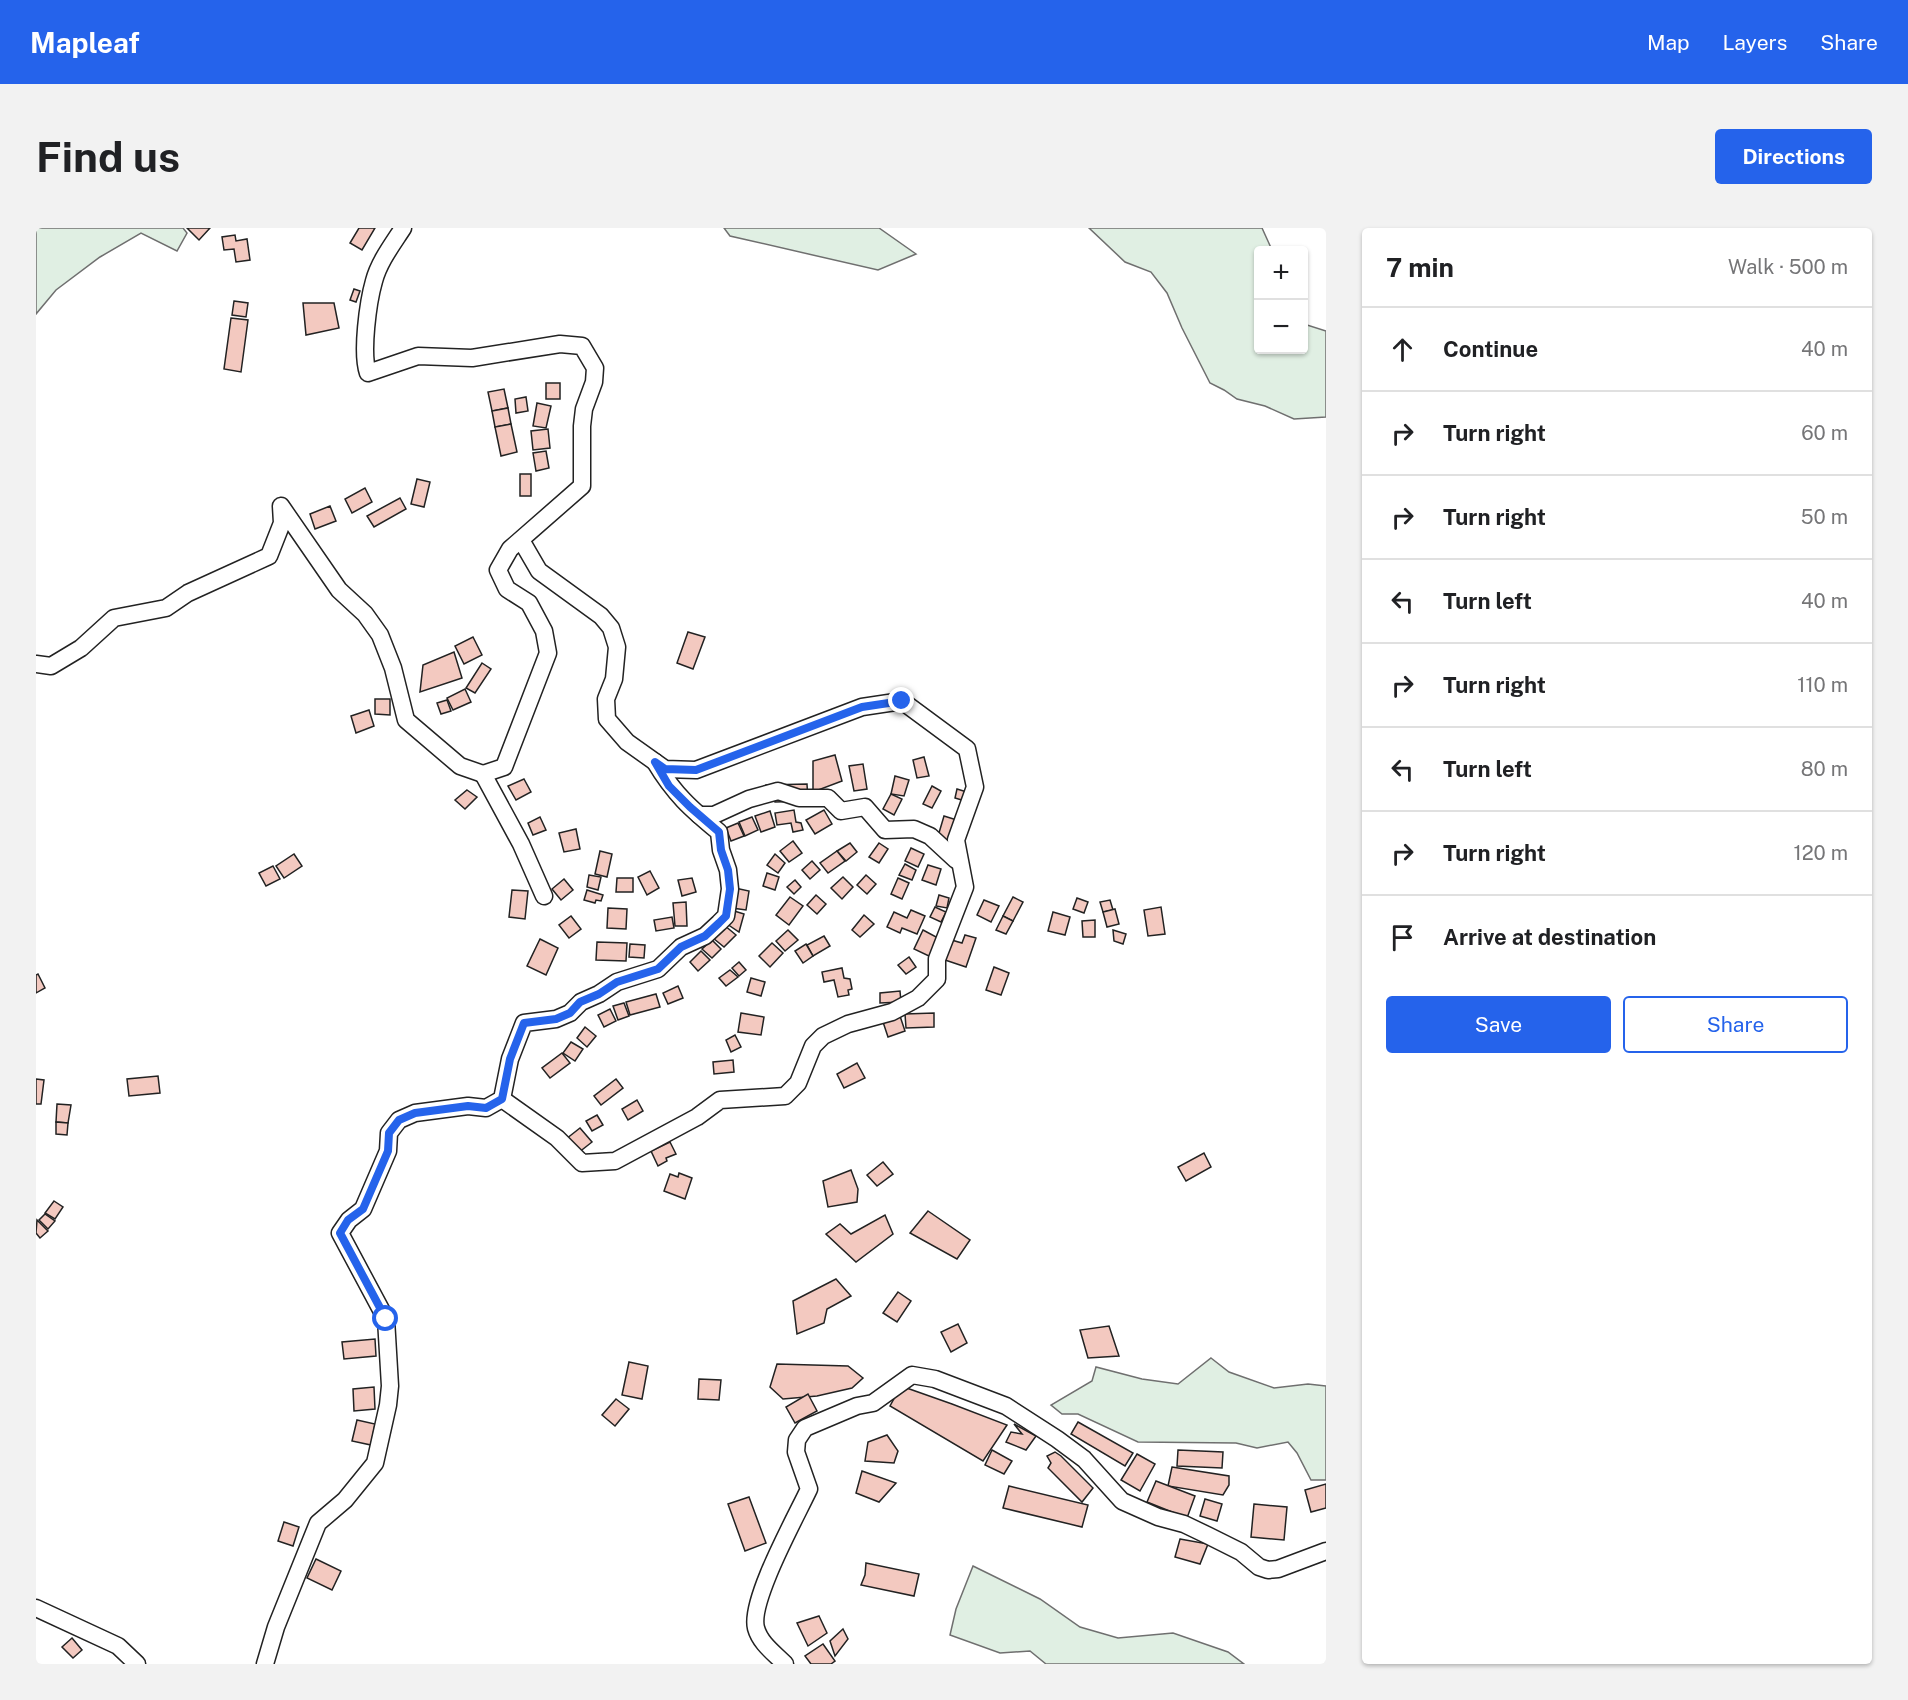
<!DOCTYPE html>
<html lang="en">
<head>
<meta charset="utf-8">
<style>
  :root { --surface:#fff; --page:#f2f2f2; --text:#202124; --muted:#757577; --line:#e0e0e0; --accent:#2563eb }
  body { margin:0; font-family:"Public Sans",sans-serif; background:var(--page); color:var(--text) }
  .controls { position:absolute; right:18px; top:18px; display:grid; overflow:hidden; border-radius:6px; box-shadow:0 2px 4px #0004 }
  .controls button { width:54px; height:54px; display:grid; place-items:center; padding:0; border:0; border-bottom:2px solid var(--line); background:var(--surface); color:var(--text); font:30px sans-serif }
  .stop { position:absolute; width:18px; height:18px; margin:-14px; border:4px solid #2563eb; border-radius:50%; background:#fff }
  .stop.end { background:#2563eb; border-color:#fff; box-shadow:0 2px 6px #0008 }
  .list { margin:0; padding:0; list-style:none }
  h2 { display:flex; justify-content:space-between; align-items:center; height:78px; margin:0; padding:0 24px; font-size:26px }
  h2 small { font-size:20px; font-weight:400; color:var(--muted) }
  .list li { display:grid; grid-template-columns:39px 1fr auto; gap:18px; align-items:center; box-sizing:border-box; height:84px; padding:0 24px; border-top:2px solid var(--line) }
  .list b { display:block; font-size:22px; white-space:nowrap }
  .list em { font-size:20px; font-style:normal; color:var(--muted) }
  .actions { display:flex; gap:12px; padding:18px 24px }
  .actions a { flex:1; padding:14px 0; border:2px solid var(--accent); border-radius:6px; text-align:center; font-size:21px; color:var(--accent) }
  .actions .main { background:var(--accent); color:#fff }
  .icon { flex:none; width:33px; height:33px; fill:none; stroke:currentColor; stroke-width:2; stroke-linecap:round; stroke-linejoin:round }
  .map { position:relative; flex:none; width:1290px; height:1436px; overflow:hidden; border-radius:6px }
  header { display:flex; align-items:center; gap:36px; box-sizing:border-box; height:84px; padding:0 30px; background:var(--accent); color:#fff }
  header strong { font-size:28px }
  nav { display:flex; gap:33px; margin-inline-start:auto; font-size:21px }
  .intro { display:flex; align-items:center; justify-content:space-between; box-sizing:border-box; height:144px; padding:0 36px }
  h1 { margin:0; font-size:42px }
  .button { padding:15px 27px; border-radius:6px; background:var(--accent); color:#fff; font-size:21px; font-weight:700 }
  main { display:flex; gap:36px; padding:0 36px }
  aside { flex:1; background:var(--surface); border-radius:6px; box-shadow:0 2px 4px #0004 }
  .map>svg:first-child { display:block }
</style>
</head>
<body>
<header>
<strong>Mapleaf</strong>
<nav><a>Map</a><a>Layers</a><a>Share</a></nav>
</header>
<div class="intro"><h1>Find us</h1><a class="button">Directions</a></div>
<main>
<div class="map">
<svg width="1290" height="1436" viewBox="0 0 1290 1436">
  <rect width="100%" height="100%" fill="#fff"/>
  <!-- green -->
  <g fill="#e0efe3" stroke="#6f6f6f" stroke-width="1.5">
    <polygon points="0,0 147,0 151,5 141,23 105,5 64,29 20,62 0,86"/>
    <polygon points="688,0 843,0 880,26 842,42 694,8"/>
    <polygon points="1053,0 1226,0 1236,22 1222,22 1222,122 1268,122 1268,96 1290,103 1290,189 1258,191 1229,178 1201,171 1188,162 1174,155 1146,100 1131,65 1115,44 1089,34"/>
    <polygon points="1175,1130 1193,1144 1238,1160 1272,1156 1290,1158 1290,1252 1275,1252 1261,1225 1252,1214 1221,1220 1200,1215 1102,1214 1042,1186 1026,1186 1015,1177 1056,1153 1060,1139 1106,1151 1142,1156"/>
    <polygon points="937,1338 1004,1371 1044,1399 1082,1410 1137,1405 1192,1424 1208,1436 1010,1436 994,1423 964,1425 914,1407 920,1381"/>
  </g>
  <!-- building -->
  <g fill="#f3c9c0" stroke="#222" stroke-width="1.5">
    <polygon points="151,0 174,0 163,12"/>
    <polygon points="323,0 339,0 326,22 314,15"/>
    <polygon points="199,7 200,13 211,11 214,32 200,34 198,21 188,22 186,9"/>
    <polygon points="318,61 324,63 320,74 314,72"/>
    <polygon points="198,73 212,75 210,89 196,87"/>
    <polygon points="267,75 298,75 303,100 270,107"/>
    <polygon points="195,90 212,92 205,144 188,141"/>
    <rect x="510" y="155" width="14" height="16"/>
    <polygon points="468,161 472,180 456,183 452,164"/>
    <polygon points="490,169 492,183 480,185 479,171"/>
    <polygon points="501,175 515,178 510,200 497,198"/>
    <polygon points="472,180 475,196 459,199 456,183"/>
    <polygon points="475,196 481,224 465,228 459,199"/>
    <polygon points="512,201 514,220 497,222 495,203"/>
    <polygon points="510,223 513,240 500,243 497,225"/>
    <rect x="484" y="246" width="11" height="22"/>
    <polygon points="381,251 394,254 388,279 375,276"/>
    <polygon points="329,260 336,274 316,285 309,271"/>
    <polygon points="364,270 370,281 338,299 331,288"/>
    <polygon points="294,278 300,293 279,301 274,286"/>
    <polygon points="652,404 669,409 657,441 641,435"/>
    <polygon points="437,409 446,427 428,436 419,418"/>
    <polygon points="418,424 426,450 384,464 387,437"/>
    <polygon points="446,435 455,441 439,465 430,460"/>
    <polygon points="429,461 435,474 417,482 411,470"/>
    <polygon points="339,471 354,471 354,487 339,486"/>
    <polygon points="411,472 415,483 405,486 401,475"/>
    <polygon points="333,482 338,498 320,505 315,488"/>
    <polygon points="799,527 806,553 777,564 777,533"/>
    <polygon points="888,529 893,548 881,550 877,532"/>
    <polygon points="827,536 831,561 818,563 813,538"/>
    <polygon points="859,548 873,552 868,568 855,566"/>
    <polygon points="488,551 495,564 480,572 472,558"/>
    <polygon points="771,556 772,573 739,574 738,567 730,568 730,557"/>
    <polygon points="896,558 905,563 896,580 887,576"/>
    <polygon points="921,561 931,564 929,573 919,570"/>
    <polygon points="431,562 441,569 429,581 419,572"/>
    <polygon points="855,566 866,571 858,587 847,581"/>
    <polygon points="758,582 760,594 765,595 767,602 757,604 755,595 741,597 739,585"/>
    <polygon points="788,582 796,596 779,606 770,592"/>
    <polygon points="734,583 739,599 725,604 719,588"/>
    <polygon points="908,588 924,593 916,620 900,615"/>
    <polygon points="504,589 510,602 497,607 492,595"/>
    <polygon points="716,589 722,602 709,608 703,594"/>
    <polygon points="702,595 708,608 695,613 690,600"/>
    <polygon points="540,601 544,621 528,624 523,605"/>
    <polygon points="757,613 766,625 753,634 744,623"/>
    <polygon points="814,615 821,624 810,633 801,623"/>
    <polygon points="843,615 852,621 843,635 833,629"/>
    <polygon points="875,620 888,626 882,639 869,633"/>
    <polygon points="564,623 576,626 571,649 559,646"/>
    <polygon points="801,623 809,633 792,645 784,635"/>
    <polygon points="258,626 266,638 248,650 240,638"/>
    <polygon points="739,626 749,635 742,645 731,637"/>
    <polygon points="776,633 784,642 774,651 766,642"/>
    <polygon points="869,636 880,642 876,652 863,647"/>
    <polygon points="892,637 905,641 900,657 886,652"/>
    <polygon points="237,638 244,651 230,658 223,645"/>
    <polygon points="614,643 623,660 611,667 602,649"/>
    <polygon points="731,645 743,649 739,662 727,658"/>
    <polygon points="553,647 565,649 562,662 551,659"/>
    <polygon points="830,647 840,656 831,666 821,657"/>
    <polygon points="807,649 817,659 806,671 795,660"/>
    <polygon points="581,650 597,650 597,664 580,664"/>
    <polygon points="656,650 660,664 646,668 642,652"/>
    <polygon points="862,650 873,655 866,671 855,666"/>
    <polygon points="528,651 537,662 525,672 516,661"/>
    <polygon points="759,652 765,659 758,666 751,659"/>
    <polygon points="699,660 713,663 710,682 696,680"/>
    <polygon points="476,662 492,663 489,691 473,689"/>
    <polygon points="551,662 567,667 565,673 560,672 559,675 548,672"/>
    <polygon points="780,667 790,676 781,686 771,677"/>
    <polygon points="903,667 913,670 911,680 900,678"/>
    <polygon points="754,669 767,678 753,697 740,687"/>
    <polygon points="977,669 987,674 977,693 967,688"/>
    <polygon points="1041,670 1052,674 1048,685 1037,681"/>
    <polygon points="948,672 963,678 955,694 941,687"/>
    <polygon points="1074,672 1077,682 1067,684 1064,674"/>
    <polygon points="650,674 651,698 639,698 637,675"/>
    <polygon points="899,679 910,684 905,694 894,689"/>
    <polygon points="1125,679 1129,706 1112,708 1108,682"/>
    <polygon points="572,680 591,681 590,701 571,700"/>
    <polygon points="1079,681 1083,696 1071,699 1067,684"/>
    <polygon points="695,682 708,686 703,704 691,696"/>
    <polygon points="875,682 889,688 881,706 866,700 864,705 851,699 858,684 871,690"/>
    <polygon points="1017,684 1034,689 1029,707 1012,703"/>
    <polygon points="828,687 838,696 824,709 816,702"/>
    <polygon points="535,688 545,701 533,710 523,697"/>
    <polygon points="967,688 977,693 970,706 960,702"/>
    <polygon points="636,689 638,700 620,703 618,692"/>
    <polygon points="1059,692 1059,709 1047,709 1046,693"/>
    <polygon points="688,697 700,707 688,719 677,710"/>
    <polygon points="752,702 762,712 749,723 740,713"/>
    <polygon points="887,702 904,711 895,729 878,721"/>
    <polygon points="1077,702 1090,706 1087,716 1078,713"/>
    <polygon points="929,707 940,710 930,739 906,731 912,711 926,715"/>
    <polygon points="788,708 794,718 777,728 771,717"/>
    <polygon points="504,711 522,720 510,747 491,738"/>
    <polygon points="676,712 685,721 676,730 666,721"/>
    <polygon points="561,714 591,715 590,733 560,732"/>
    <polygon points="736,715 747,725 734,739 723,728"/>
    <polygon points="594,716 609,717 608,730 593,729"/>
    <polygon points="770,716 777,728 767,735 759,723"/>
    <polygon points="665,723 674,732 662,743 654,734"/>
    <polygon points="873,729 880,739 870,746 862,737"/>
    <polygon points="703,734 710,742 703,748 696,740"/>
    <polygon points="958,739 973,745 965,767 950,762"/>
    <polygon points="806,740 808,750 814,751 816,761 812,762 813,767 802,769 798,752 788,754 786,744"/>
    <polygon points="694,742 702,749 690,758 683,750"/>
    <polygon points="2,746 9,760 0,765 0,747"/>
    <polygon points="715,750 729,754 725,768 711,764"/>
    <polygon points="642,758 647,770 632,776 627,765"/>
    <polygon points="864,763 865,774 844,775 844,765"/>
    <polygon points="620,766 624,779 594,787 590,774"/>
    <polygon points="588,775 593,788 582,792 577,778"/>
    <polygon points="574,781 580,793 568,799 562,787"/>
    <polygon points="705,785 728,789 725,807 702,804"/>
    <polygon points="898,785 898,799 870,800 869,786"/>
    <polygon points="864,788 869,803 852,809 847,794"/>
    <polygon points="549,799 560,808 551,819 541,810"/>
    <polygon points="699,807 705,819 695,824 690,812"/>
    <polygon points="535,814 547,821 539,833 527,825"/>
    <polygon points="526,825 534,835 514,850 506,840"/>
    <polygon points="697,832 698,844 678,846 677,834"/>
    <polygon points="821,835 829,850 808,860 801,846"/>
    <polygon points="122,848 124,865 93,868 91,851"/>
    <polygon points="0,851 8,852 5,876 0,876"/>
    <polygon points="580,851 587,860 565,877 558,868"/>
    <polygon points="601,872 607,883 592,892 586,881"/>
    <polygon points="21,876 35,877 32,895 20,894"/>
    <polygon points="561,887 567,897 556,903 550,893"/>
    <polygon points="20,894 32,895 31,907 20,906"/>
    <polygon points="544,900 556,914 542,925 530,911"/>
    <polygon points="634,914 640,926 630,930 631,933 622,938 615,923"/>
    <polygon points="1168,925 1175,939 1150,953 1142,939"/>
    <polygon points="847,934 857,946 841,958 831,947"/>
    <polygon points="815,942 822,961 821,974 792,979 787,953"/>
    <polygon points="643,945 656,950 649,971 628,963 634,946 642,949"/>
    <polygon points="18,973 27,979 19,991 9,985"/>
    <polygon points="892,983 934,1012 921,1031 874,1005"/>
    <polygon points="9,986 19,993 12,1001 3,992"/>
    <polygon points="849,987 857,1006 820,1034 790,1006 804,996 815,1006"/>
    <polygon points="1,992 12,1003 4,1010 0,1005"/>
    <polygon points="800,1051 815,1068 791,1081 788,1095 761,1106 757,1073"/>
    <polygon points="862,1064 875,1073 861,1094 847,1085"/>
    <polygon points="922,1096 931,1115 915,1124 905,1104"/>
    <polygon points="1073,1098 1083,1128 1052,1130 1044,1102"/>
    <polygon points="339,1111 340,1128 308,1131 306,1114"/>
    <polygon points="593,1134 612,1138 606,1171 586,1167"/>
    <polygon points="741,1136 812,1138 827,1150 816,1160 781,1168 747,1171 734,1159"/>
    <polygon points="663,1151 685,1152 683,1172 662,1171"/>
    <polygon points="865,1158 916,1176 971,1197 947,1233 854,1178"/>
    <polygon points="338,1159 339,1181 318,1183 317,1161"/>
    <polygon points="772,1166 781,1183 759,1195 750,1179"/>
    <polygon points="580,1171 593,1181 579,1198 566,1187"/>
    <polygon points="321,1192 339,1196 335,1217 316,1213"/>
    <polygon points="1042,1194 1097,1225 1089,1238 1035,1206"/>
    <polygon points="978,1196 1000,1208 990,1222 970,1214 975,1204 986,1206"/>
    <polygon points="851,1207 862,1223 858,1235 829,1233 832,1214"/>
    <polygon points="956,1222 976,1233 968,1246 949,1237"/>
    <polygon points="1142,1222 1187,1224 1186,1240 1141,1238"/>
    <polygon points="1019,1224 1025,1228 1057,1260 1046,1274 1012,1240 1015,1235 1011,1228"/>
    <polygon points="1101,1226 1119,1236 1104,1263 1085,1252"/>
    <polygon points="1136,1239 1193,1248 1193,1257 1187,1267 1132,1258"/>
    <polygon points="826,1243 860,1255 843,1274 820,1265"/>
    <polygon points="1120,1253 1159,1268 1151,1290 1111,1274"/>
    <polygon points="1290,1256 1290,1280 1275,1284 1269,1262"/>
    <polygon points="973,1258 1052,1277 1046,1299 967,1280"/>
    <polygon points="713,1269 730,1315 709,1323 692,1276"/>
    <polygon points="1169,1271 1186,1276 1181,1293 1164,1288"/>
    <polygon points="1218,1276 1251,1279 1248,1312 1215,1309"/>
    <polygon points="248,1294 263,1299 257,1318 242,1313"/>
    <polygon points="1144,1311 1172,1316 1164,1336 1139,1329"/>
    <polygon points="280,1331 305,1343 296,1362 271,1350"/>
    <polygon points="830,1335 883,1346 878,1368 825,1357 829,1347"/>
    <polygon points="783,1388 791,1405 772,1418 761,1395"/>
    <polygon points="807,1401 812,1411 799,1428 794,1413"/>
    <polygon points="36,1410 46,1422 37,1430 26,1419"/>
    <polygon points="787,1416 799,1433 795,1436 775,1436 769,1428"/>
  </g>
  <g fill="none" stroke-linecap="round" stroke-linejoin="round">
    <!-- minor casing -->
    <g stroke="#222" stroke-width="19">
      <g id="minor">
        <path d="M 0,436 L 15,438 L 45,420 L 78,390 L 130,380 L 152,365 L 233,328 L 246,295 L 245,278 L 303,362 L 329,386 L 344,407 L 357,440 L 370,492 L 424,538 L 447,546 L 468,539 L 512,425 L 508,403 L 493,375 L 471,361 L 462,342 L 474,321 L 546,258 L 546,198 L 548,181 L 558,154 L 559,140 L 546,118 L 524,116 L 436,130 L 382,128 L 332,145 C 325,125 332,74 338,53 C 343,34 356,17 367,0"/>
        <polyline points="447,546 485,616 508,668"/>
        <polyline points="663,587 678,587 713,571 742,563 763,570 792,570 805,583 829,579 849,602 878,601 894,608 920,632"/>
        <polyline points="466,871 521,910 546,935 579,933 661,889 684,872 749,868 762,855 777,818 787,808 812,796 856,784 882,770 901,751 901,731 929,659 920,612 939,559 931,521 866,473 826,479 660,542 629,541 591,514 571,491 570,471 578,451 581,419 575,400 565,388 503,343 485,312"/>
        <polyline points="0,1380 82,1418 101,1436"/>
        <path d="M 229,1436 L 240,1399 L 282,1295 L 309,1272 L 339,1235 L 352,1177 L 354,1158 L 350,1091 L 304,1005 L 313,992 L 327,981 L 352,923 L 353,905 L 363,892 L 379,885 L 432,878 L 450,880 L 466,871 L 474,831 L 488,795 L 520,791 L 534,785 L 545,774 L 563,766 L 581,754 L 622,741 L 645,719 L 669,708 L 683,695 L 690,688 L 694,661 L 692,642 L 685,622 L 683,604 C 655,581 638,566 619,534"/>
        <path d="M 749,1436 C 738,1425 724,1415 720,1400 C 713,1373 760,1289 773,1261 L 760,1224 L 761,1212 L 769,1200 L 821,1178 L 837,1175 L 876,1147 L 899,1151 L 970,1178 L 1021,1211 L 1048,1231 L 1086,1273 L 1122,1289 L 1148,1296 L 1173,1308 L 1205,1324 L 1223,1339 L 1232,1342 L 1242,1341 L 1290,1323"/>
      </g>
    </g>
    <!-- minor -->
    <use href="#minor" stroke="#fff" stroke-width="16"/>
  </g>
  <g fill="none" stroke-linecap="round" stroke-linejoin="round">
    <!-- route -->
    <polyline stroke="#2563eb" stroke-width="8" points="350,1091 304,1005 312,992 327,981 352,923 353,905 363,892 379,885 432,878 450,880 466,871 474,831 488,795 520,791 534,785 544,774 563,766 581,754 622,741 645,719 669,708 683,695 690,688 694,661 692,642 685,622 683,604 654,579 633,558 619,534 629,541 660,542 826,479 866,473"/>
  </g>
</svg>
<div class="controls">
<button>+</button>
<button>−</button>
</div>
<div class="stop" style="left:350px;top:1091px"></div>
<div class="stop end" style="left:866px;top:473px"></div>
</div>
<aside>
<h2>7 min<small>Walk · 500 m</small></h2>
<ul class="list">
<li><svg class="icon" aria-label="ahead" viewBox="0 0 24 24"><path d="M12 20V5M6 11l6-6 6 6"/></svg><div><b>Continue</b></div><em>40 m</em></li>
<li><svg class="icon" aria-label="right" viewBox="0 0 24 24"><path d="M7 20v-9h11M14 6l5 5-5 5"/></svg><div><b>Turn right</b></div><em>60 m</em></li>
<li><svg class="icon" aria-label="right" viewBox="0 0 24 24"><path d="M7 20v-9h11M14 6l5 5-5 5"/></svg><div><b>Turn right</b></div><em>50 m</em></li>
<li><svg class="icon" aria-label="left" viewBox="0 0 24 24"><path d="M17 20v-9H6M10 6l-5 5 5 5"/></svg><div><b>Turn left</b></div><em>40 m</em></li>
<li><svg class="icon" aria-label="right" viewBox="0 0 24 24"><path d="M7 20v-9h11M14 6l5 5-5 5"/></svg><div><b>Turn right</b></div><em>110 m</em></li>
<li><svg class="icon" aria-label="left" viewBox="0 0 24 24"><path d="M17 20v-9H6M10 6l-5 5 5 5"/></svg><div><b>Turn left</b></div><em>80 m</em></li>
<li><svg class="icon" aria-label="right" viewBox="0 0 24 24"><path d="M7 20v-9h11M14 6l5 5-5 5"/></svg><div><b>Turn right</b></div><em>120 m</em></li>
<li><svg class="icon" aria-label="arrive" viewBox="0 0 24 24"><path d="M6 21V4h12l-3 4 3 4H6"/></svg><div><b>Arrive at destination</b></div></li>
</ul>
<div class="actions"><a class="main">Save</a><a>Share</a></div>
</aside>
</main>
</body>
</html>
